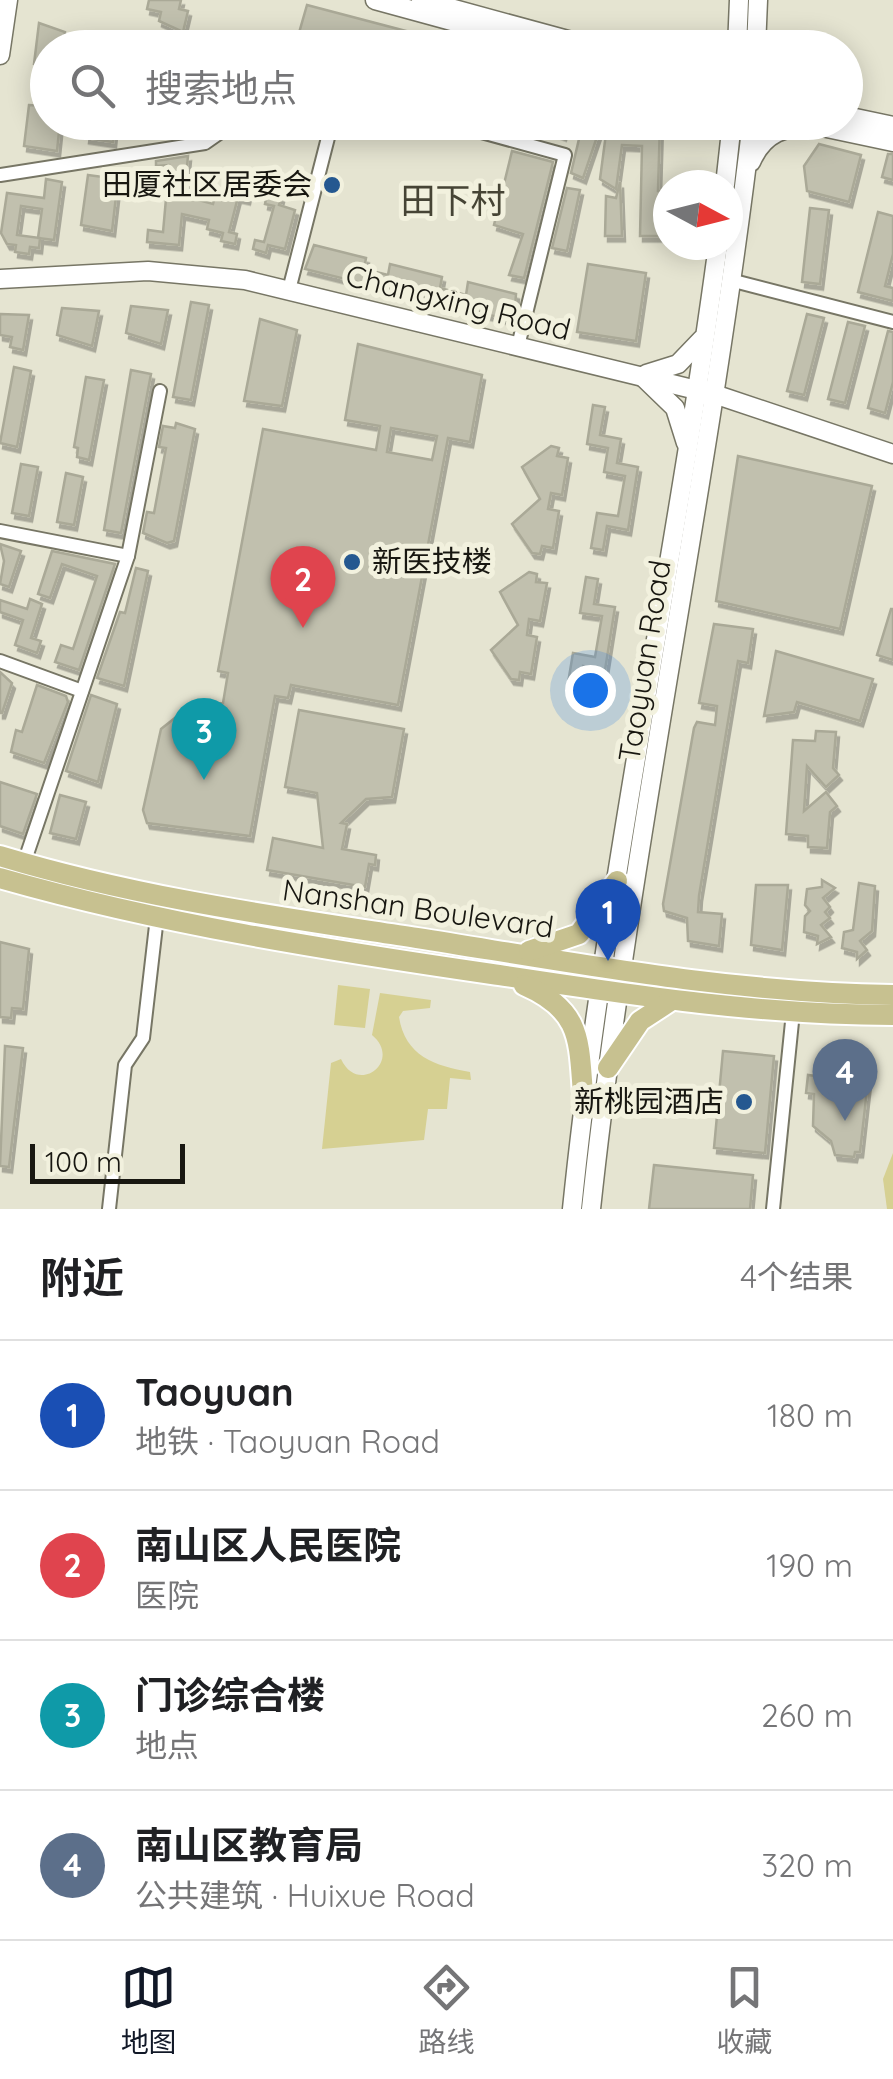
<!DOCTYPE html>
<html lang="zh">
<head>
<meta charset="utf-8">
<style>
  :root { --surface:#fff; --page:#f2f2f2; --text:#202124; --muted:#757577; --line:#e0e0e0; --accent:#111827 }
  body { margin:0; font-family:Quicksand,"Noto Sans SC",sans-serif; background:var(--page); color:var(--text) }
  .compass { position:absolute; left:653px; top:170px; width:90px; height:90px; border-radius:50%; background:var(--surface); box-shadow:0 5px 25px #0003; rotate:97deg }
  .scale { position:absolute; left:30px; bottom:25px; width:155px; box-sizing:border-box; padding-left:10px; border:5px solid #181711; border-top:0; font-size:28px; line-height:35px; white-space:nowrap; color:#181711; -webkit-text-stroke:8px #f2f1de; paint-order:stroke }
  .you { position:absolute; left:590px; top:690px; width:35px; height:35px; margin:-25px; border:8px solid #fff; border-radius:50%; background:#1a73e8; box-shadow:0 0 0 15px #1a73e833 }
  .badge { display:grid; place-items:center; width:65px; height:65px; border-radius:50%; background:var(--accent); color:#fff; font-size:32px; font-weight:700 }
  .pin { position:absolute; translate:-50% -82px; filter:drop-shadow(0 2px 5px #0008) }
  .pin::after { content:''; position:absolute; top:52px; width:35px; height:30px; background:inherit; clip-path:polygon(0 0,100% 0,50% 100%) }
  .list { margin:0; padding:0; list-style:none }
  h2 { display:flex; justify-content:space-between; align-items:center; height:130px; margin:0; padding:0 40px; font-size:42px }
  h2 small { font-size:32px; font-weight:400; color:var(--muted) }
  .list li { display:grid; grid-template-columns:65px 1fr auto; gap:30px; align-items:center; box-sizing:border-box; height:150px; padding:0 40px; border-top:2px solid var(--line) }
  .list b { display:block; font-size:38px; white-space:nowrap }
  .list p { margin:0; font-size:32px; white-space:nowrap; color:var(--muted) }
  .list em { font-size:32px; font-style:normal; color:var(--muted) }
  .icon { flex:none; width:55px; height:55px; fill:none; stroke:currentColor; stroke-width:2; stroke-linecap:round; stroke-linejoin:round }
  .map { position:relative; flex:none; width:893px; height:1209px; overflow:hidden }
  .search { position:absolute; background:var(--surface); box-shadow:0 5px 25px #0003; left:30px; right:30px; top:30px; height:110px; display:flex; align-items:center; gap:25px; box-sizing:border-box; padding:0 35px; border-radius:55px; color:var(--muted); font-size:38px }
  .sheet { height:730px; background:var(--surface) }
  nav { display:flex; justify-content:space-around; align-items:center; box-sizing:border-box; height:140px; border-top:2px solid var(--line); background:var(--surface); font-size:28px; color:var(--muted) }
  nav a { display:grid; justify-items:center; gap:5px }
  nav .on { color:var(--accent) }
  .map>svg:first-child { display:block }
</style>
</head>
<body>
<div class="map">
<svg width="893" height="1209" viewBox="0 0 893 1209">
  <defs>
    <filter id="shadow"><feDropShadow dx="3" dy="5.5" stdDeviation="0" flood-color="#0004"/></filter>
  </defs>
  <rect width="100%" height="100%" fill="#e5e4d1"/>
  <!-- green -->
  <g fill="#d6d092">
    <polygon points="338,985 370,989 365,1028 334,1025"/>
    <path d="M 380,993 L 431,1000 L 430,1008 L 403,1011 L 399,1017 C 405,1056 435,1066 470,1072 L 471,1080 L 450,1078 L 447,1109 L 428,1109 L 424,1140 L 322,1149 L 331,1063 L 341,1059 C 358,1096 403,1061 372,1035 Z"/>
    <polygon points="893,1153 893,1209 887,1209 883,1179"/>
  </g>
  <!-- building -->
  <g fill="#c1c0ae" stroke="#aaa997" stroke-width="2.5" fill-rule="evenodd" filter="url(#shadow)">
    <polygon points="149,0 181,0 179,9 188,11 183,32 159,21 161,12 147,9"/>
    <polygon points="307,5 425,36 457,48 352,48 353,43 324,35 320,48 303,48 306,35 299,33"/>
    <polygon points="39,23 65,32 64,40 84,43 84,48 48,48 46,66 34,64"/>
    <polygon points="29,105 41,106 40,112 48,113 48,122 60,122 57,151 24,146"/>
    <polygon points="88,122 115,122 113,142 86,138"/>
    <polygon points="124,122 163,122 162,132 124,128"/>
    <polygon points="529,122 567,122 563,135"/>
    <polygon points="583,122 600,128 583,178 571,173"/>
    <polygon points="632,122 660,122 658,191 668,191 668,236 640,236 642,146 622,145 616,189 600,179 607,126 638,130"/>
    <polygon points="819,144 861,155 849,202 807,191 804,166"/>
    <polygon points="512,151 553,162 524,278 509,275 523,234 494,225"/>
    <polygon points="888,154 893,154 893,180 882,177"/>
    <polygon points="188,156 184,196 213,204 217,189 234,193 236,185 249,189 247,199 238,197 229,232 237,234 235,244 221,241 223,233 207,229 209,220 182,214 179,245 147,242 148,230 163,232 169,165 156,166 156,161"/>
    <polygon points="88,175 118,179 112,231 81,225"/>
    <polygon points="46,179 62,182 54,240 38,238 42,209 21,206 17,235 40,238 39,248 30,247 29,254 15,252 16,245 7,244 1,233 7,193 44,198"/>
    <polygon points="620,182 622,236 605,236 606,196 616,198"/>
    <polygon points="567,188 580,190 567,251 552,248"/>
    <polygon points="267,194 281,197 279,205 295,210 285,249 268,245 266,253 253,249 255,240 264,242 274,206 265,204"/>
    <polygon points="810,208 829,210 820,284 802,282"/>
    <polygon points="878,212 893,216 893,254 885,286 893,288 893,301 858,292"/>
    <polygon points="314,245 366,258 364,269 388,275 390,264 442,277 440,288 466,295 468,282 516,294 514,321 305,269"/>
    <polygon points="588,264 646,273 636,341 577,332"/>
    <polygon points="191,302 209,305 191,400 173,397"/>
    <polygon points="131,306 168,310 161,344 126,333"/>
    <polygon points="62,308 99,311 92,346 57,335"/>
    <polygon points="0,314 29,315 23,350 10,347 12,337 0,335"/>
    <polygon points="807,314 824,318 804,395 787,391"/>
    <polygon points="260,319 297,330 282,406 244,401"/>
    <polygon points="848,322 865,326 845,403 828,399"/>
    <polygon points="888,331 893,332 893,382 885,413 868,408"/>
    <path d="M 358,344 L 482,375 L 470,442 L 448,438 L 398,705 L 291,685 L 288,698 L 275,696 L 250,836 L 147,823 L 143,810 L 161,729 L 190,706 L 223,703 L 228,673 L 218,671 L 263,429 L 376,450 L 380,426 L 345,420 ZM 391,428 L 437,436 L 432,460 L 387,452 Z"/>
    <polygon points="14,367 31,371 17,447 0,443"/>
    <polygon points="131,370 151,374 121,533 104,530"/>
    <polygon points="86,377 104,380 89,460 77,457 78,448 74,447"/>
    <polygon points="593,405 605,407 600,435 621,439 617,463 638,467 628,530 607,526 603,550 591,548 597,513 618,516 625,476 604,472 608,448 587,444"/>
    <polygon points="176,423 195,429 174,541 167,543 143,533 147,512 154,513 166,448 159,447 163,426 175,428"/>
    <polygon points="551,446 559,448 557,456 568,458 562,495 551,493 548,509 559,511 553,548 542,546 540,554 532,553 512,524 540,499 522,467"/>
    <polygon points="738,456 872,486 840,629 716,601"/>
    <polygon points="21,464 38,467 29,516 12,513"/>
    <polygon points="66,473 83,477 74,525 57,522"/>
    <polygon points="0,544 21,551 9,587 0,584 4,561"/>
    <polygon points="52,551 115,564 79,670 55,662 61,645 73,649 97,576 62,564 50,598 38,594"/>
    <polygon points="136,568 148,571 124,686 97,678 120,612 125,613"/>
    <polygon points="529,572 537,574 536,582 547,583 540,621 529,619 527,635 537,637 531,674 520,672 519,680 511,679 491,650 518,625 500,592"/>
    <polygon points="586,577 598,579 594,604 615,607 605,670 583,666 579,691 567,689 573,653 595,657 602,616 580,613"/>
    <polygon points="30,599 42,604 31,638 41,641 37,653 15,645 23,620 0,612 0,600 27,609"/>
    <polygon points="891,609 893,609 893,660 877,655"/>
    <polygon points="714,624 753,629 748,663 738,661 699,896 698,912 722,914 719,946 688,941 687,918 664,911 663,904 694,728 697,722 715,725 717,706 699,703"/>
    <polygon points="776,651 873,679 860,721 797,702 794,712 764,716"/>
    <polygon points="0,672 12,683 2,713 0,713"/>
    <polygon points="37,685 66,696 68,702 44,763 11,752 16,730 22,732"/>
    <polygon points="91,695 117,704 98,782 66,771"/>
    <polygon points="299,710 404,729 392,797 366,799 341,823 347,824 342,849 376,855 375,865 369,864 365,887 267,870 273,838 323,848 317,793 285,787"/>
    <polygon points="816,731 836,732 833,768 839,775 826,787 807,766 804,811 826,792 837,806 830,812 827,848 808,847 808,836 786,834 793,740 815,741"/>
    <polygon points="0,782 37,794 23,834 0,826"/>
    <polygon points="60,795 86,802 76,839 50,833"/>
    <polygon points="822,880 835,888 823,898 830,907 825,912 830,918 821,925 831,937 817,944 818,936 804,932 805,916 810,911 805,905 807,889 822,887"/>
    <polygon points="859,883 875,886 872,931 860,941 867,950 857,959 857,952 842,948 844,932 853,930"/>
    <polygon points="756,885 788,885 782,950 751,945"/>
    <polygon points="0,942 29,949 23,1009 12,1008 11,1018 0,1017"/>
    <polygon points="5,1046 23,1048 9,1167 0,1166"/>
    <polygon points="723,1051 774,1056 765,1153 714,1148"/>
    <polygon points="817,1072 862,1077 868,1081 860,1152 855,1152 854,1157 835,1155 831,1141 813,1126 814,1094 806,1093 808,1075 816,1076"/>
    <polygon points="654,1165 753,1175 750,1209 649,1209"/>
  </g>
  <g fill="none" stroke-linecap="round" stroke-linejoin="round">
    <!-- street casing -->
    <g stroke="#777665" stroke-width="16">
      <g id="street">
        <polyline points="445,122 565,155 518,346"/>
        <polyline points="0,175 205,143 235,122"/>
        <polyline points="734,281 893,322"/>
        <polyline points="289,290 332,122"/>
        <polyline points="0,531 128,556"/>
        <polyline points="0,661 82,691"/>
        <polyline points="24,863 128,556 160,391"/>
        <polyline points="109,1209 125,1065 143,1038 157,917"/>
        <polyline points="773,1209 793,1012"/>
      </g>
    </g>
    <!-- secondary casing -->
    <g stroke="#777665" stroke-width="21">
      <g id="secondary">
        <polyline points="375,0 550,48"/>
        <polyline points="421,0 597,48"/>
        <polyline points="737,48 739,0"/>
        <polyline points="756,48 758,0"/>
        <polyline points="0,55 8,0"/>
        <polyline points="846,116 893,126"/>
        <polyline points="808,124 893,142"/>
        <path d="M 751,162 C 764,132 785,126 816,126"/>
        <polyline points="725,185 732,122"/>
        <polyline points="0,279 148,271 245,280 717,395 893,454"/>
        <polyline points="646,374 678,364 702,339"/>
        <polyline points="645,379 675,408 686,443"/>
        <path d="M 572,1209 C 605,886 675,567 718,245"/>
        <path d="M 591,1209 C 630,845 709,486 752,122"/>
      </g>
    </g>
    <!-- primary casing -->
    <g stroke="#fff" stroke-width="24">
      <g id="primary">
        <path d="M 0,856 C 139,898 274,916 417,938 C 576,963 732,993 893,995"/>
        <path d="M 0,878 C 161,924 327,950 492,974 C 625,994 758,1015 893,1015"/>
        <polyline points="529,951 579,934 617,881"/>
        <path d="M 524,985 C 586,1012 578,1045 584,1105"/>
        <polyline points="608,1068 640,1021 672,1000"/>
      </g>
    </g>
    <!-- street -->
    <use href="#street" stroke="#fff" stroke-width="12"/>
    <!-- secondary -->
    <use href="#secondary" stroke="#fff" stroke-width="18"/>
    <!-- primary -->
    <use href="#primary" stroke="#c7c190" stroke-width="20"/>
  </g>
  <!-- markers -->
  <g fill="#255890" stroke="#f2f1de" stroke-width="4">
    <circle cx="332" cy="185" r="10"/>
    <circle cx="352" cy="562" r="10"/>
    <circle cx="744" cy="1102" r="10"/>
  </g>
  <g text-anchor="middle" stroke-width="10" stroke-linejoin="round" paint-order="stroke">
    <!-- poi labels -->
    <g font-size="30" fill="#181711" stroke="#f2f1de" text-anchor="end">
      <text x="312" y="195">田厦社区居委会</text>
      <text x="372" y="572" text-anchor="start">新医技楼</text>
      <text x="724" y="1112">新桃园酒店</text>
    </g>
    <!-- street labels -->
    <g font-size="30" fill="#181711" stroke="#f2f1de">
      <text transform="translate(458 303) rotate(14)" y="10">Changxing Road</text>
      <text transform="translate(645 661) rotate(-81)" y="10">Taoyuan Road</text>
      <text transform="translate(418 909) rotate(8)" y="10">Nanshan Boulevard</text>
    </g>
    <!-- quarter labels -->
    <g font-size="35" fill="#464435" stroke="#f2f1de">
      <text x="453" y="213">田下村</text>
    </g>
  </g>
</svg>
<svg class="compass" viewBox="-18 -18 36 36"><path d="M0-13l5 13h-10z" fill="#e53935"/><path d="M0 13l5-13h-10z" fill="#757577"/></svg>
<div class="scale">100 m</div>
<div class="you"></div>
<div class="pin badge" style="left:608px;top:961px;background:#1a4fb4">1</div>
<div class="pin badge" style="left:303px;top:628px;background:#e0444e">2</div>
<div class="pin badge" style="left:204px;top:780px;background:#0f9aa8">3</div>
<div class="pin badge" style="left:845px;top:1121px;background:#5c6f8a">4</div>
<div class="search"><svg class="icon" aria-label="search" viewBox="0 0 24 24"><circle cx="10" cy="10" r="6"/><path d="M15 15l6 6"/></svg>搜索地点</div>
</div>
<section class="sheet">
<h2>附近<small>4个结果</small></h2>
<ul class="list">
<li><span class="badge" style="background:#1a4fb4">1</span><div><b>Taoyuan</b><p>地铁 · Taoyuan Road</p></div><em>180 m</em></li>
<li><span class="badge" style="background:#e0444e">2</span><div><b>南山区人民医院</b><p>医院</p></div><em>190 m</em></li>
<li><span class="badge" style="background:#0f9aa8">3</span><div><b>门诊综合楼</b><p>地点</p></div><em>260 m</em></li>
<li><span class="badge" style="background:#5c6f8a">4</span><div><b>南山区教育局</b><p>公共建筑 · Huixue Road</p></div><em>320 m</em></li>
</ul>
</section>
<nav>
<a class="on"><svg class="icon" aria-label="map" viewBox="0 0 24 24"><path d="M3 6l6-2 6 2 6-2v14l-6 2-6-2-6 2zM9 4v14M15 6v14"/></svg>地图</a>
<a><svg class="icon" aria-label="directions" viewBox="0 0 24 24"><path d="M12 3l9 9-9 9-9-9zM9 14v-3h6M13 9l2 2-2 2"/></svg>路线</a>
<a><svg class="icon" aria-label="saved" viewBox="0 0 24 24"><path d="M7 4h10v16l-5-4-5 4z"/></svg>收藏</a>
</nav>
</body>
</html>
